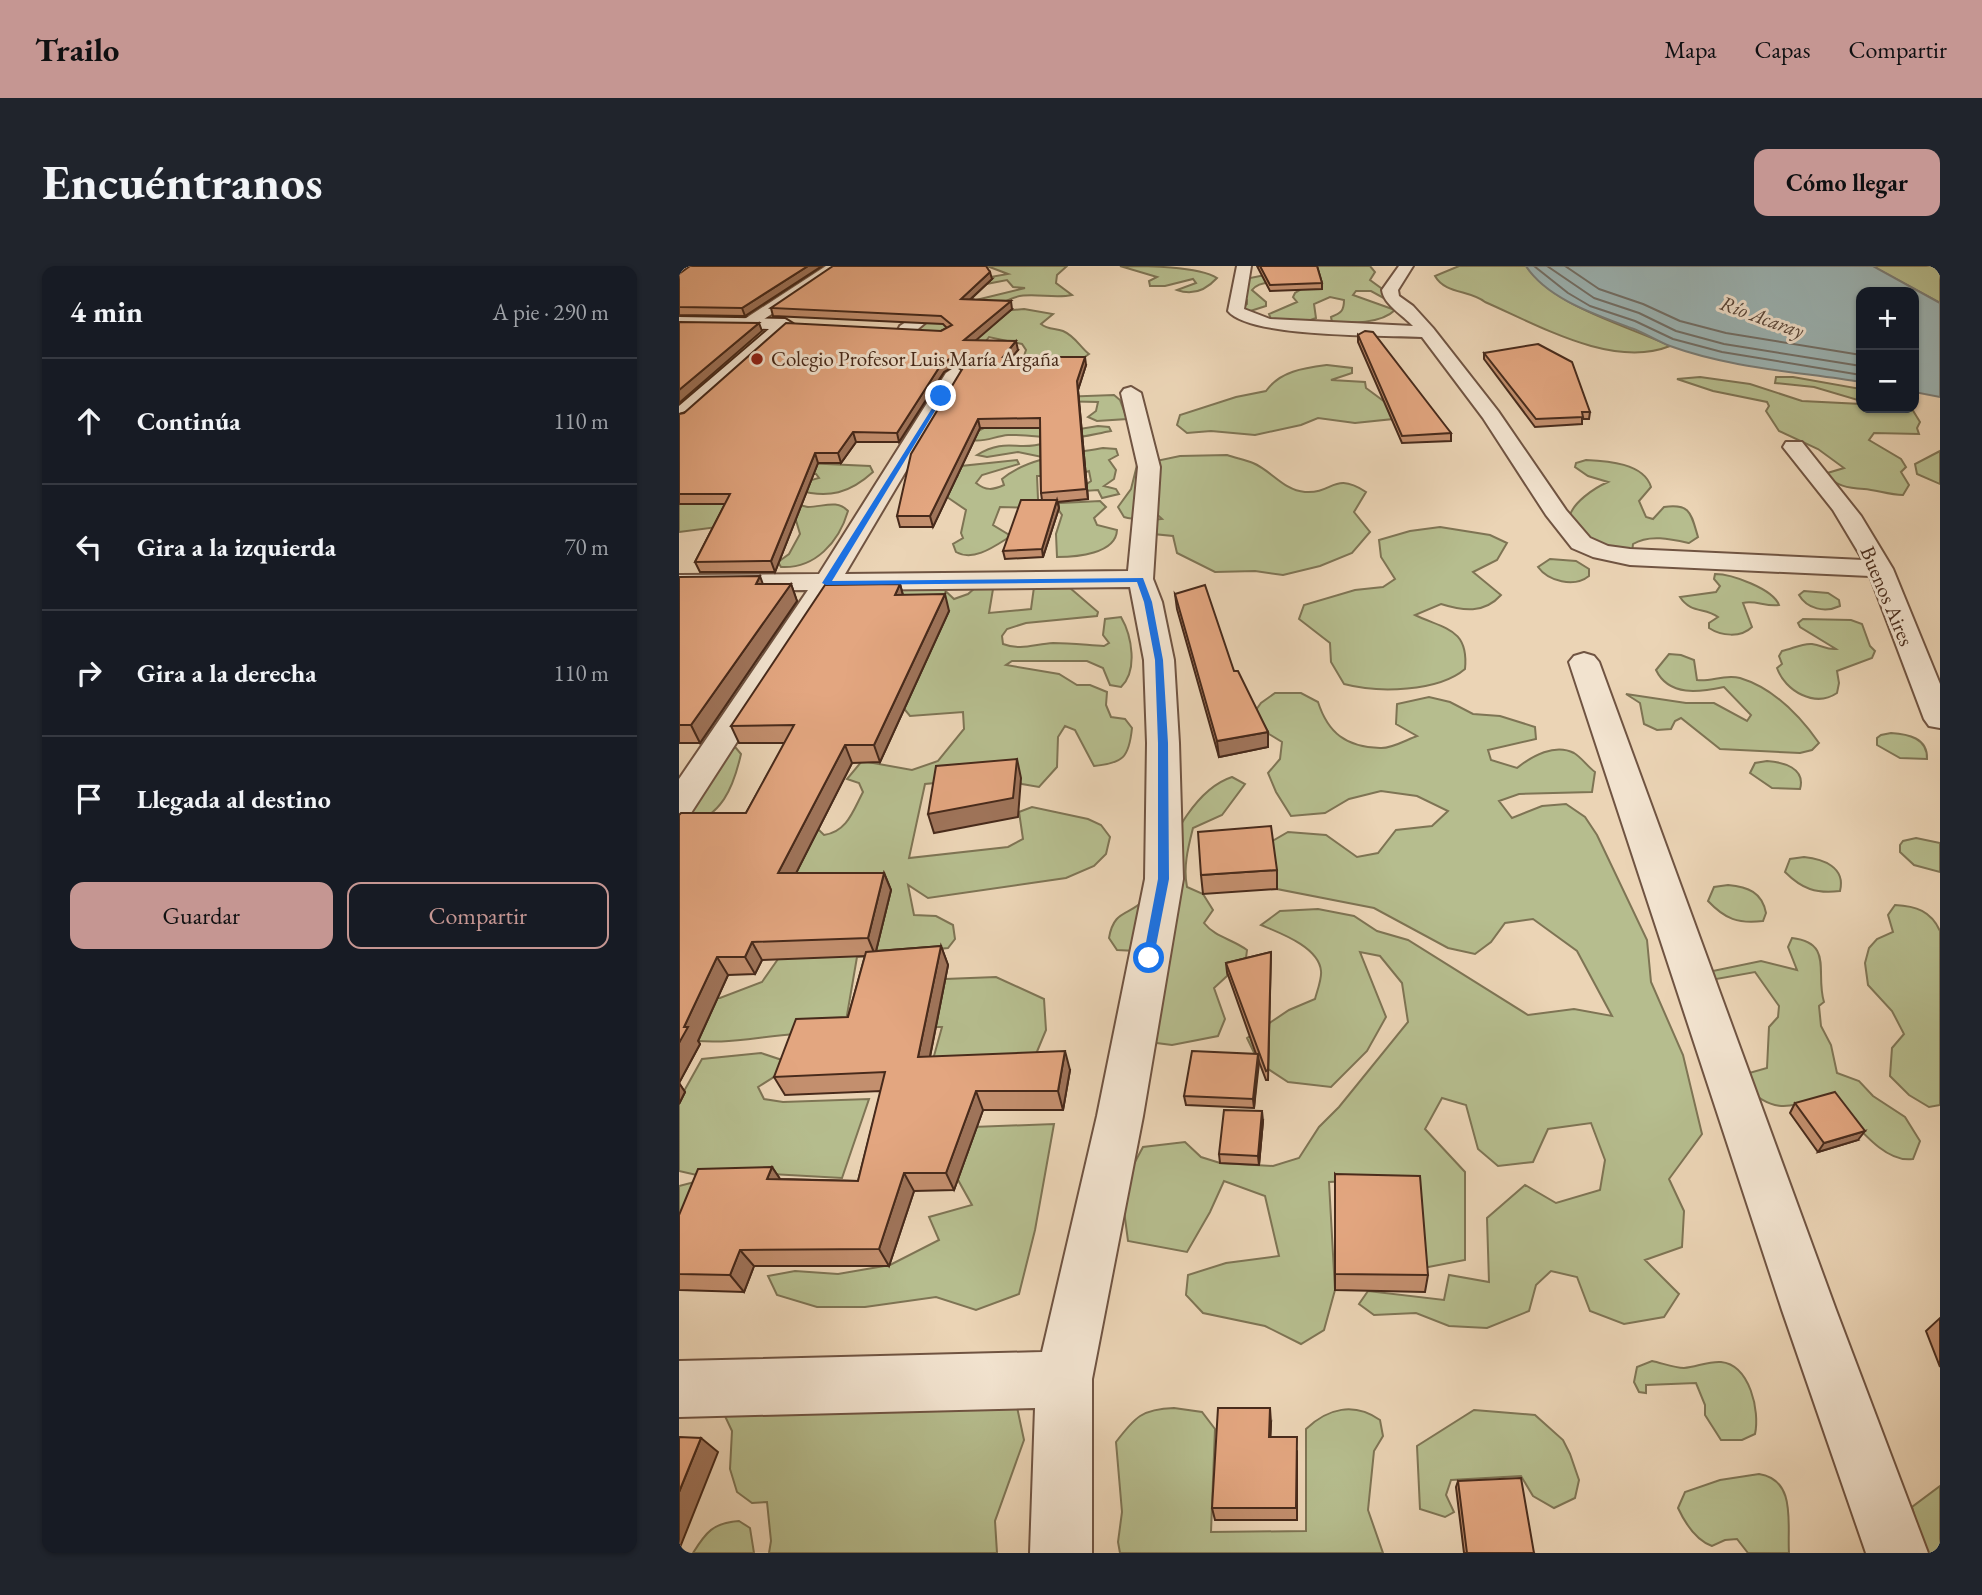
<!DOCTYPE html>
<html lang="es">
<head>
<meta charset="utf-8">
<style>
  :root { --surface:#171b24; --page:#20242c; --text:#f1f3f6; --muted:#9ea1a6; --line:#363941; --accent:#c59692 }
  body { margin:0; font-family:"EB Garamond",serif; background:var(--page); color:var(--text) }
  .controls { position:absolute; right:21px; top:21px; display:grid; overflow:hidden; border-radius:14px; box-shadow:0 2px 5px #0004 }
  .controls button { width:63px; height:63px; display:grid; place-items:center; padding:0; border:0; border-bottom:2px solid var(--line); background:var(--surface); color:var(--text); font:35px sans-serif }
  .stop { position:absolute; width:21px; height:21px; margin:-16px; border:5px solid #1a73e8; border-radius:50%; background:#fff }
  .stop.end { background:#1a73e8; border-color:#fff; box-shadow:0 2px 7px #0008 }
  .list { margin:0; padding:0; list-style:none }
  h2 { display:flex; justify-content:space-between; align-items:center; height:91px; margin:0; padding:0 28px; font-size:30px }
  h2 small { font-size:23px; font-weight:400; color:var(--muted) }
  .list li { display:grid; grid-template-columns:46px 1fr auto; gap:21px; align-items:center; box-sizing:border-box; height:126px; padding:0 28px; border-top:2px solid var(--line) }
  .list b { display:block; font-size:26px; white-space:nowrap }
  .list em { font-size:23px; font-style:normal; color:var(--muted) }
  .actions { display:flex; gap:14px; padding:21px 28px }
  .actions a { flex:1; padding:16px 0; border:2px solid var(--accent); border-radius:14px; text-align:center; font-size:24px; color:var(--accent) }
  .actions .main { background:var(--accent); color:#111 }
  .icon { flex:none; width:38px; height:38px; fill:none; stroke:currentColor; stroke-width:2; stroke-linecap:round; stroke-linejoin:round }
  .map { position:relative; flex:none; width:1261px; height:1287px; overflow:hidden; border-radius:14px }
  header { display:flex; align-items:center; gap:42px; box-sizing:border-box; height:98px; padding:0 35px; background:var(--accent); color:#111 }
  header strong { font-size:33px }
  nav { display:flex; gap:38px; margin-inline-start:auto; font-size:24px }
  .intro { display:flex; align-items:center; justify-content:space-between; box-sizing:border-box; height:168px; padding:0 42px }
  h1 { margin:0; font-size:49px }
  .button { padding:18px 32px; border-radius:14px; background:var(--accent); color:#111; font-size:24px; font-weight:700 }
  main { display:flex; gap:42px; padding:0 42px }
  aside { flex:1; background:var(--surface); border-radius:14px; box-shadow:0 2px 5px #0004 }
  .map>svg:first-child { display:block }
</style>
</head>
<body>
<header>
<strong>Trailo</strong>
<nav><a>Mapa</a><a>Capas</a><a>Compartir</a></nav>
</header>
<div class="intro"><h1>Encuéntranos</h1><a class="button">Cómo llegar</a></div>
<main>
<aside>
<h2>4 min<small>A pie · 290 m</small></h2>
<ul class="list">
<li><svg class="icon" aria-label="ahead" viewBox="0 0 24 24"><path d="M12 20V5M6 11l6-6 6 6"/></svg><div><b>Continúa</b></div><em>110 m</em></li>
<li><svg class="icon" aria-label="left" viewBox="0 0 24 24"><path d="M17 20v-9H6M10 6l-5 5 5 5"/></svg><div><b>Gira a la izquierda</b></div><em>70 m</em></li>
<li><svg class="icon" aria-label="right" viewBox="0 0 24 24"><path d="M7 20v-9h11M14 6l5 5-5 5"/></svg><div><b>Gira a la derecha</b></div><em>110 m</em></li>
<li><svg class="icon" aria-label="arrive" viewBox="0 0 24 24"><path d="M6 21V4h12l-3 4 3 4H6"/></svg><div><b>Llegada al destino</b></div></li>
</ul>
<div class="actions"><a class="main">Guardar</a><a>Compartir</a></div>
</aside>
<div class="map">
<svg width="1261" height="1287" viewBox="0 0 1261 1287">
  <rect width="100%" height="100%" fill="#ebd4b5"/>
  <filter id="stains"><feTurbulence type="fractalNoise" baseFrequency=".00286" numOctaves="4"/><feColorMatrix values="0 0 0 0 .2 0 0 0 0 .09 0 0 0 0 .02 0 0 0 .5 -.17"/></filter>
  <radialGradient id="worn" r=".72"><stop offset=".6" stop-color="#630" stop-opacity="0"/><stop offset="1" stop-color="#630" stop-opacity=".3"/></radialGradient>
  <!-- green -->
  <g fill="#b6bd8e" stroke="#7e7454" stroke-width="2">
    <path d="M 308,0 L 388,0 L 378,9 L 377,17 L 393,29 C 370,34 345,22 324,37 L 297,34 L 346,22 L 334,21 L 328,14 L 302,19 L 300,13 L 329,8 Z"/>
    <path d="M 441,0 C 466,0 519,0 538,12 C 527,24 514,30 498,24 L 517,17 L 514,13 L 486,20 L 471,20 L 470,15 L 478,11 Z"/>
    <path d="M 603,0 L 691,0 L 696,6 L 691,14 L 717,33 L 721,41 L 692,25 L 677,25 L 674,29 L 716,44 C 702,58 672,57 653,56 L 652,51 C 662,47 665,45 665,34 L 651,31 L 635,38 L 637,52 L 626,56 L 592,53 L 590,48 L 618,36 L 614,31 L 616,27 L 624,22 C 609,20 584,10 573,24 L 587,36 L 587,40 L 565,47 L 561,43 L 568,38 L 568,34 L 562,30 L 566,13 L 591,8 Z"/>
    <path d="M 780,0 L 847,0 C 875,41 947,59 991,80 C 934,103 859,59 806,36 C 791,24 766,28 756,10 Z"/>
    <polygon points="1194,0 1261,0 1261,37 1202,5"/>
    <path d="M 345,43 L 374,48 L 362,58 C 369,64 376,62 384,65 C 396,70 401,81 410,88 L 400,95 L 381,131 L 435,129 L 441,134 L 448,153 L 418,155 L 409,151 L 417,145 L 419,136 L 372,135 L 401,163 L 419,160 L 430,161 L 432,165 C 415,168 401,173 383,172 C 365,172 347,168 329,169 C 316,170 305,177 292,174 L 295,167 L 307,161 L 332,93 L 345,90 L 347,84 L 343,78 L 310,71 L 307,75 L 312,79 L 235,67 L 235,53 Z"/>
    <path d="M 648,99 L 673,102 L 673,107 L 652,114 L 686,116 L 687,122 L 714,142 L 714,153 L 676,157 L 639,152 L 622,159 L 576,169 L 532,165 L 508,167 L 498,159 L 501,149 L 557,131 L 587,125 C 601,105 625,102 648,99 Z"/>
    <path d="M 1021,111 L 1071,118 L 1123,135 L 1182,138 L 1182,142 L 1233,143 L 1241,156 L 1238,162 L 1240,168 L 1195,167 L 1190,174 L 1222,193 L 1227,201 L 1222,206 L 1230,219 L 1224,229 C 1210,229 1198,224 1185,223 C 1168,222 1158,220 1145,208 L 1165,202 L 1139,183 L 1100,165 L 1087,145 L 1090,140 L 1088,136 L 1034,125 L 998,113 Z"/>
    <polygon points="1097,111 1114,111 1182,123 1182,135 1135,121 1096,117"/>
    <path d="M 366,177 L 368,192 L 339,186 L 308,191 L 298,189 C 328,171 339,186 366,177 Z"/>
    <path d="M 424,182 L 437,183 L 439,189 L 430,194 L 437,204 L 435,213 L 425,220 L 437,223 L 440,228 L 423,232 L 419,224 L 405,225 L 405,220 L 412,215 L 410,205 L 394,210 L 358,210 L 359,233 L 363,238 L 421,235 L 427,241 L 415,252 L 418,259 L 438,264 C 437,288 397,291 378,291 L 377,268 L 383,249 L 379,243 L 321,241 L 314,259 L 332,270 C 316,280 295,296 277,286 L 274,278 L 284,272 L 282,267 L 287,244 L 268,231 L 266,217 L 278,211 L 282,200 L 338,194 L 340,198 L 303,209 L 297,217 C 307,225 314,224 325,219 L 323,213 C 349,191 390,188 424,182 Z"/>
    <polygon points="1261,185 1261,218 1238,208 1236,198"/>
    <path d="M 548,189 C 557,192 566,194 574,197 C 593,205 604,224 626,226 C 655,228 654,205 687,226 L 675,246 L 691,266 L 673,287 L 641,300 L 604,309 L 576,305 L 536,306 L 498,287 L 494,270 L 464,267 L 460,255 L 483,253 L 471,242 C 463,250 456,255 445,251 L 439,241 L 452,223 L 458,199 L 501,190 Z"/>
    <path d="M 907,194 C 928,195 965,197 972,221 L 960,235 L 967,251 L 974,253 L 985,241 C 1012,237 1012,248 1019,271 L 1010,277 C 992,273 970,268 954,278 L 953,287 L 921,287 L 890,252 C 893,237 915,222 929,216 L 909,210 L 896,201 L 897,197 Z"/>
    <path d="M 125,197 L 191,200 L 194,206 C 171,227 150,233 118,224 L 121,217 L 140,212 L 137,208 L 120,208 L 112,237 C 117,238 124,240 129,241 C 144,241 158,233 169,245 C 160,276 136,303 102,301 L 99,296 L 110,288 L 121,268 L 116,251 L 0,266 L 0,233 Z"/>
    <path d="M 761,261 L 811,269 L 828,277 L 818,294 L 794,306 L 822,329 C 805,348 784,345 762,338 L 736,349 C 765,363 790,362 786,403 C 759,426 699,427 665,418 L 652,396 L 651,377 L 620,353 L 625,339 L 676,324 L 704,321 L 716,313 L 702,291 L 700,274 L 731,265 Z"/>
    <path d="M 871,293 L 897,295 L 910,303 L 910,310 C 895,322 869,315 859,301 Z"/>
    <path d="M 1036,308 C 1053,308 1094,323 1100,339 C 1087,341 1076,334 1064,337 L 1073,361 C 1062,372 1042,370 1030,362 L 1030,357 L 1039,351 C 1026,341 1012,348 1001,331 L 1037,326 L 1041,320 L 1035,313 Z"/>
    <path d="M 258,317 L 275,333 L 289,328 L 296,322 L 337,322 L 314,323 L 310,347 L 352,343 L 355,321 L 391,322 L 419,346 L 418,350 L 347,357 L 328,363 L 323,370 L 324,378 C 342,385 356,378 374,377 C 391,377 408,379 425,380 L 430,377 L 424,369 L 426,353 L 442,351 C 453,370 459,405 442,421 L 431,419 L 424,402 L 408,395 L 333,395 L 327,399 L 380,408 L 398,419 L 411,419 L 428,426 L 427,439 L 432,451 L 446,453 L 453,462 C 450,492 444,497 415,500 L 396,464 L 386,460 L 379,471 L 378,501 L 360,521 L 343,518 L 332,510 L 246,518 L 230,592 L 329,581 L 344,573 L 340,546 L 353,541 L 409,553 L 422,559 L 431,571 L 427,588 L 415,600 L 387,612 L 249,632 L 229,619 L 235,649 L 257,650 L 274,659 L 276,673 L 269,682 L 178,691 L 168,749 L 256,739 L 266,713 L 317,711 L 365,733 L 367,764 L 352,800 L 304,831 L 294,861 L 375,858 L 356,964 L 340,1028 L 297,1044 L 257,1031 L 186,1041 L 138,1041 L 98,1029 L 89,1010 L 116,1005 L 159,1008 L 211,999 L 260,974 L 250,951 L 293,939 L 240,844 L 263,761 C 216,760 165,764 118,768 C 74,771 45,780 0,773 L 0,733 L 41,732 L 83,716 L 106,683 L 105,618 L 126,558 L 139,563 L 145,569 C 168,566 174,545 184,526 L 180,517 L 168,513 L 183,495 L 233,504 L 259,495 L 285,463 L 284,446 L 231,450 L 133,331 Z"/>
    <path d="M 1125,325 L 1149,327 L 1160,334 L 1161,340 C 1146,347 1128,343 1120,329 Z"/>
    <path d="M 1124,353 L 1172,354 L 1183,358 L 1191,380 L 1196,385 L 1193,392 L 1158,405 L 1160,417 L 1158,427 C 1136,442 1106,425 1098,402 L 1103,398 L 1100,390 L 1103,385 C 1113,383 1123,377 1133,378 C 1143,379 1147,384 1157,383 L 1121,361 L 1119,357 Z"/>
    <path d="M 990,388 L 1002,389 L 1015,394 L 1018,414 C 1032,416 1045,408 1061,412 C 1094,422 1121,450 1140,477 L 1133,484 L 1121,487 L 1041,483 L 1002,452 L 996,455 L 992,463 L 978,464 L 965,458 L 961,437 L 947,428 L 1007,437 L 1035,437 L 1068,455 L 1072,449 L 1045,421 C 1021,426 990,431 977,404 Z"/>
    <path d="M 596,427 L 622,427 L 639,436 C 649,467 667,481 701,482 C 712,483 727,474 738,470 L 717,458 L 718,438 L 750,431 L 771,436 L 794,448 L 821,450 L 856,461 L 857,473 L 809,484 L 812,494 L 838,502 C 853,490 876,477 895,487 C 902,491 909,501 916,506 L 913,526 L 840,528 L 820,535 L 833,552 L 863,540 L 887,538 L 906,551 L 918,569 L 968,674 L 972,716 L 1004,789 L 1023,868 L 990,913 L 1005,945 L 1003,981 L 966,994 L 1000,1028 L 985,1051 L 945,1058 L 911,1045 L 898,1011 L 872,1005 L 857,1019 L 850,1045 L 808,1062 L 770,1060 L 737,1047 L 695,1049 L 680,1038 L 689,1025 L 765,1034 L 770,1009 L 810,1016 L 808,952 L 846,919 L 877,937 L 921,924 L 926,894 L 912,857 L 869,863 L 854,896 L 819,900 L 799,883 L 787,839 L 763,832 L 746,863 L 786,906 L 786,994 L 744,1002 L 734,912 L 650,916 L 656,1024 L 645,1064 L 622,1078 L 586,1060 L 524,1047 L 507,1029 L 509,1009 L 547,997 L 600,990 L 586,930 L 545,915 L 531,946 L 508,986 L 449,975 L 442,922 L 464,881 L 506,876 L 522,891 L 541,897 L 594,900 L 620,892 L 640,861 L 660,841 L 729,756 L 723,717 L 701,690 L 681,686 L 707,751 L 688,785 L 652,821 L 609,816 L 580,797 L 568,772 L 610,744 L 636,733 C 638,725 643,713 642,705 C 640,681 601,667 582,659 L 601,645 L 639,643 L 675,650 L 698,665 L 729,674 L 849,749 L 895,743 L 933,750 L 898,685 L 854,653 L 826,657 L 812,676 L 796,688 L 769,682 L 695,642 L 598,623 L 576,585 L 609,566 L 647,569 L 678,591 L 699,587 L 717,564 L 753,560 L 769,545 L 738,530 L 702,525 L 670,533 L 646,547 L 612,550 L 597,526 L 589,507 L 601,493 L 603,476 L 569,455 L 582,437 Z"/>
    <path d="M 1212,467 C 1229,468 1249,472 1248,493 L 1221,492 L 1198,479 L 1198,472 L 1202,469 Z"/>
    <path d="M 48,481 L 57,482 L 62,488 C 54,523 43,549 7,561 L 0,531 Z"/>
    <path d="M 1088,495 C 1104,496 1127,502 1121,523 L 1093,522 L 1071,507 L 1076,497 Z"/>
    <path d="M 553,511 L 566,518 L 543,549 L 514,562 C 509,582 504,601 508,621 L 524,628 L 534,644 L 525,657 C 536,671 553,673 568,684 L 566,700 L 548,706 L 548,710 L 535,722 L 546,753 L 539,770 L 493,779 L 470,776 L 458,685 L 438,684 L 430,672 C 435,643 450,650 465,634 C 471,627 474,613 478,605 C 494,571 516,523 553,511 Z"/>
    <polygon points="1237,572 1261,577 1261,606 1235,599 1221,586 1221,579 1224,575"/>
    <path d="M 1125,591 C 1144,593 1167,601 1161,625 C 1137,628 1123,623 1106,606 L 1111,593 Z"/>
    <path d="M 1049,619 C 1069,621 1083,626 1087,647 L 1084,655 C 1059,658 1046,653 1029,635 L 1035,621 Z"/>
    <path d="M 1216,639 C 1237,640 1252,645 1261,665 L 1261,839 L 1250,841 L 1230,829 L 1211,810 L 1213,782 L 1225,768 L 1213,745 L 1189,719 L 1186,697 L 1190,682 L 1198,673 L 1214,666 L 1209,649 Z"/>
    <path d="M 1113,672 C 1155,677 1136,707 1145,736 L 1140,740 L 1142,760 L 1152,779 L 1158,807 L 1180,815 L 1194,830 L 1226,851 L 1241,875 L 1234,893 C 1202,898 1172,850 1148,829 C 1105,843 1097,848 1061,817 L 1063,809 L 1088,802 L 1090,761 L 1099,751 L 1100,740 L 1076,706 L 1037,713 L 1041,731 L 1016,701 L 1034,705 L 1082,695 L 1118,704 L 1109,681 Z"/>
    <polygon points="82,787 103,794 98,809 79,821 85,833 104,836 190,833 163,912 56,906 0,965 0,920 31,912 0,905 0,834 23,793"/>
    <path d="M 973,1095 C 983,1097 995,1102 1005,1102 C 1017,1101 1030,1095 1042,1096 C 1071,1099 1081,1145 1076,1168 L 1063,1174 L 1042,1174 L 1026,1149 L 1026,1139 L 1017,1117 L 967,1119 L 967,1127 L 960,1126 L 955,1116 L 958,1101 Z"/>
    <polygon points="338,1141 345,1174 316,1255 318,1287 90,1287 92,1275 88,1236 73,1237 58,1226 51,1203 53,1165 45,1148"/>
    <path d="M 495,1142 L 523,1146 L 536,1163 L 532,1266 L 627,1265 L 627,1163 C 649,1142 675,1136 701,1154 L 704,1170 L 695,1185 L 689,1244 L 704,1287 L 441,1287 L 439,1276 L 443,1246 L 437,1176 C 456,1151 463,1143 495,1142 Z"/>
    <polygon points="795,1144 856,1149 884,1174 891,1188 900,1214 896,1232 875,1242 854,1230 842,1210 772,1214 767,1229 775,1246 766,1251 741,1243 738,1180"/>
    <path d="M 1080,1208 C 1118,1214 1108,1258 1110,1287 L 1069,1287 L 1058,1273 L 1046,1274 L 1033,1280 C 1016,1274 1006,1257 999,1242 L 1006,1226 L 1041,1214 Z"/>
    <polygon points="1261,1220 1261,1287 1245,1287 1233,1241"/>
    <path d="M 60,1255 L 71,1262 L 75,1287 L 14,1287 C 27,1266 34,1257 60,1255 Z"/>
  </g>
  <!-- water -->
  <path fill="#9cb6b7" stroke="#7a7e79" stroke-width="2" d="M 847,0 L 1194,0 L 1261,37 L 1261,131 L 1235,126 L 1235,26 L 1182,26 L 1182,116 C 1120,106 1051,102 991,80 C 978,75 966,67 952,62 C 918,49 868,33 847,0 Z"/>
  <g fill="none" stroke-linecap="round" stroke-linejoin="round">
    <!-- shore -->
    <g stroke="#727069" stroke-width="2">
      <polyline points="855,0 889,27 911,40 956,55 994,73 1043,86 1182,109"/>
      <polyline points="868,0 915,32 960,47 997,65 1045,78 1182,100"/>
      <polyline points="886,0 920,23 964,38 1001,55 1047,67 1182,89"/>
    </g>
    <!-- street casing -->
    <g stroke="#705442" stroke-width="4">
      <g id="street">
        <polygon points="20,0 0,11 0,1"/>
        <polygon points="147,0 164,0 75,60 63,60 61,56"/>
        <path d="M 558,0 L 572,0 L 565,43 L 591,53 L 734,60 C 724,49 705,39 703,24 L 720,0 L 734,0 L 719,24 L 720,30 L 734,40 L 754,62 L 819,145 L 887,244 L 911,272 L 929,280 L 951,283 L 1184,294 L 1154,244 L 1104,181 L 1107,176 L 1123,176 L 1182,250 L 1214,303 L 1261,418 L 1261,462 L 1250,460 L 1245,453 L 1191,310 L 951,299 L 914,291 L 893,282 L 867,249 L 804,152 L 743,71 C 704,69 571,72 549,45 Z"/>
        <polygon points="253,38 259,40 261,43 259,46 233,68 221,68 219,64 221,60"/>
        <polygon points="276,101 285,107 166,308 449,305 459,201 442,127 445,123 452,121 462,127 481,201 474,313 483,336 495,394 500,477 504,613 464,850 413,1113 413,1287 351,1287 356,1142 0,1151 0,1095 363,1086 418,850 466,613 468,477 465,394 451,321 156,324 12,547 0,550 0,513 129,324 0,325 0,309 140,308 267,107"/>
        <polygon points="905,387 915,390 920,396 1157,1044 1249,1287 1187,1287 1103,1044 890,396 895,390"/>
      </g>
    </g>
    <!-- secondary casing -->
    <g stroke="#472a1b" stroke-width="4">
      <polygon id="secondary" points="0,51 106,53 114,58 7,154 0,156 0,140 90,63 0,61"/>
    </g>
    <!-- street -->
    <use href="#street" fill="#f2e3cf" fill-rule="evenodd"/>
    <!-- secondary -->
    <use href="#secondary" fill="#f2e3cf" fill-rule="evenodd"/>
  </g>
  <!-- wall -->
  <g fill="#c38f6e" stroke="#472a1b" stroke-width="2">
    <polygon points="143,0 66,50 0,49 0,8"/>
    <polygon points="578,0 638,0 643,17 643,23 591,25"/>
    <polygon points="313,13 292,33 333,43 296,74 339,84 332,91 407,99 399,124 409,233 379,236 380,242 364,291 326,293 324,285 363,234 362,227 361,162 301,162 254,261 221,261 218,250 283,104 277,99 265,106 220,176 177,176 162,197 139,197 96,306 21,306 16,296 46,238 0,238 0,148 262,65 268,62 264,58 94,50 92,42"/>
    <polygon points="679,69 772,167 772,175 723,177 679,76"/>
    <polygon points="805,87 911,146 910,153 903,153 903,158 856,161 805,93"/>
    <polygon points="0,311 84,318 112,318 118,335 21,477 0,477"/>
    <polygon points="221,318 224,329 270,345 201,496 173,497 117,607 205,607 212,624 197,685 262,680 269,699 251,791 391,804 384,844 304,844 275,924 235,925 210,1000 75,1000 65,1026 0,1024 0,949 93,901 101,913 179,915 202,825 106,829 95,811 169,751 186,690 83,694 76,708 49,709 19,775 21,778 0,817 6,826 0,838 0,549 67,547 106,477 60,477 52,460"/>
    <polygon points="496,328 555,405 589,466 589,481 540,491 498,343"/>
    <polygon points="598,604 598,623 524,628 522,609"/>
    <polygon points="592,686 589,814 587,814 579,793 575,842 507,839 505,830 577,788 548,706 547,697"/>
    <polygon points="1116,837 1179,874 1139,886 1111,847"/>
    <polygon points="584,855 580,899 541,897 540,888"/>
    <polygon points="656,908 749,1009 746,1026 656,1024"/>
    <polygon points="1261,1052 1261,1101 1247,1065"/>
    <polygon points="592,1157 591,1171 618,1185 618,1254 536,1254 533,1242"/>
    <polygon points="779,1215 855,1287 785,1287 777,1221"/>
  </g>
  <!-- shaded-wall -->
  <g fill="#9f745a" stroke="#472a1b" stroke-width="2">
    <polygon points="129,0 143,0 66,50 63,42"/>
    <polygon points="311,6 313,13 284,40 282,33"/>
    <polygon points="332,35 333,43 287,83 285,74"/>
    <polygon points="80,57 83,65 0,137 0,124"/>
    <polygon points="337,75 339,84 326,100 324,91"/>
    <polygon points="276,90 277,99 265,106 220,176 218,167 263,97"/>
    <polygon points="406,91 407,99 399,124 409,233 398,115"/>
    <polygon points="299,153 301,162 254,261 251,250"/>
    <polygon points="174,166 177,176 162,197 159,187"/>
    <polygon points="136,187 139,197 96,306 92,295"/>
    <polygon points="378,234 380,242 364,291 363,283"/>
    <polygon points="81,310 87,327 77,318"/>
    <polygon points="112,318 118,335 21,477 12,459"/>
    <polygon points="221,318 225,334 216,329"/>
    <polygon points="266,328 270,345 201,496 195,479"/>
    <polygon points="589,466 589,481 540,491 538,475"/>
    <polygon points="166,479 173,497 108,625 99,607"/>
    <polygon points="338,493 342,512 339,551 255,567 249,548"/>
    <polygon points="205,607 212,624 196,689 189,672"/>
    <polygon points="73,676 83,694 76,708 66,691"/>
    <polygon points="262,680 269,699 247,810 239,791"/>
    <polygon points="38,691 49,709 19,775 21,778 0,817 6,826 0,838 0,777 5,761"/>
    <polygon points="386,785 391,804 384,844 379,825"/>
    <polygon points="579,788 580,797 575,842 574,833"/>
    <polygon points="297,825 304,844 275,924 267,907"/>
    <polygon points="583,845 584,855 580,899 579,890"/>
    <polygon points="1186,865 1179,874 1139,886 1145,877"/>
    <polygon points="93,901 105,919 88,913"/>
    <polygon points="225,907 235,925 210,1000 200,983"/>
    <polygon points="61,984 75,1000 65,1026 51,1009"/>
    <polygon points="591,1142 592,1157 591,1185 590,1171"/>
    <polygon points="22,1172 39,1186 0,1284 0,1226"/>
  </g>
  <!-- building -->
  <g fill="#e3a680" stroke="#472a1b" stroke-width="2">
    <polygon points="11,0 129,0 63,42 0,41 0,8"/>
    <polygon points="154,0 307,0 311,6 282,33 332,35 285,74 337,75 324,91 406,91 398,115 407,223 362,227 361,152 299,153 251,250 218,250 232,188 285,100 276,90 263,97 218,167 174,166 159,187 136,187 92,295 16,296 51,228 0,228 0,148 5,147 107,57 262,65 273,59 262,50 92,42"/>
    <polygon points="581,0 638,0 643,17 591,19"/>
    <polygon points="0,56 80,57 0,124"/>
    <polygon points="686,65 694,66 772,167 723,170 679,69"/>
    <polygon points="859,78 893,96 911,146 903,146 904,151 857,153 805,87"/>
    <polygon points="342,234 378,234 363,283 324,285"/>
    <polygon points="81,310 77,318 112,318 12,459 0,459 0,311"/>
    <polygon points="221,318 216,329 266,328 195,479 166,479 99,607 205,607 189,672 73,676 66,691 38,691 5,761 9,761 0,777 0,549 2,547 67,547 115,459 52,460 146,319"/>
    <polygon points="526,319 555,405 559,405 589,466 538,475 496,328"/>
    <polygon points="338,493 334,532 249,548 257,500"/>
    <polygon points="592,560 598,604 522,609 519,566"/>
    <polygon points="262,680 239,791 386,785 379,825 297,825 267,907 225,907 200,983 61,984 51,1009 0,1008 0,949 19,903 93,901 88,913 179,915 206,806 95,811 117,753 169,751 187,686"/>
    <polygon points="592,686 589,804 587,805 547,697"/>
    <polygon points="513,785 579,788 574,833 505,830"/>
    <polygon points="1156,826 1186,865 1145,877 1116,837"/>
    <polygon points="545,844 583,845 579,890 540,888"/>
    <polygon points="656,908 741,910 749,1009 656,1008"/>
    <polygon points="539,1142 591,1142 590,1171 618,1171 617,1242 533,1242"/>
    <polygon points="0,1171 22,1172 0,1226"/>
    <polygon points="842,1212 855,1287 788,1287 779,1215"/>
  </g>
  <!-- route -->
  <polygon fill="#1a73e8" points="262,128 265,130 153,315 464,312 473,336 484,394 489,477 490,613 474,695 470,697 464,692 479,613 479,477 476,394 465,336 458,316 147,319 143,317"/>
  <!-- markers -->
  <circle fill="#8f2418" stroke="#f2e3cf" stroke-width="2.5" cx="78" cy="93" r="7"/>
  <g text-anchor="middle" stroke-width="6" stroke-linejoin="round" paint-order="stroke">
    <!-- far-water labels -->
    <g font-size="21" font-style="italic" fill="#58463a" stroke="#f2e3cf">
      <text transform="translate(1083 51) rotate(20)" y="7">Río Acaray</text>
    </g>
    <!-- far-poi labels -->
    <g font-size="21" fill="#472a1b" stroke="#f2e3cf" text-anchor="start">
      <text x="92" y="100">Colegio Profesor Luis María Argaña</text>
    </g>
    <!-- far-street labels -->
    <g font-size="21" fill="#472a1b" stroke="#f2e3cf">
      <text transform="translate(1208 330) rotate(67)" y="7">Buenos Aires</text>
    </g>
  </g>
  <rect width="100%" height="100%" filter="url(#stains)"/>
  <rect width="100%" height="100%" fill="url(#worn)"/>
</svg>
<div class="controls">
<button>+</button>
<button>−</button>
</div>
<div class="stop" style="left:470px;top:692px"></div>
<div class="stop end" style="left:262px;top:130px"></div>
</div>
</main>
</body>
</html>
